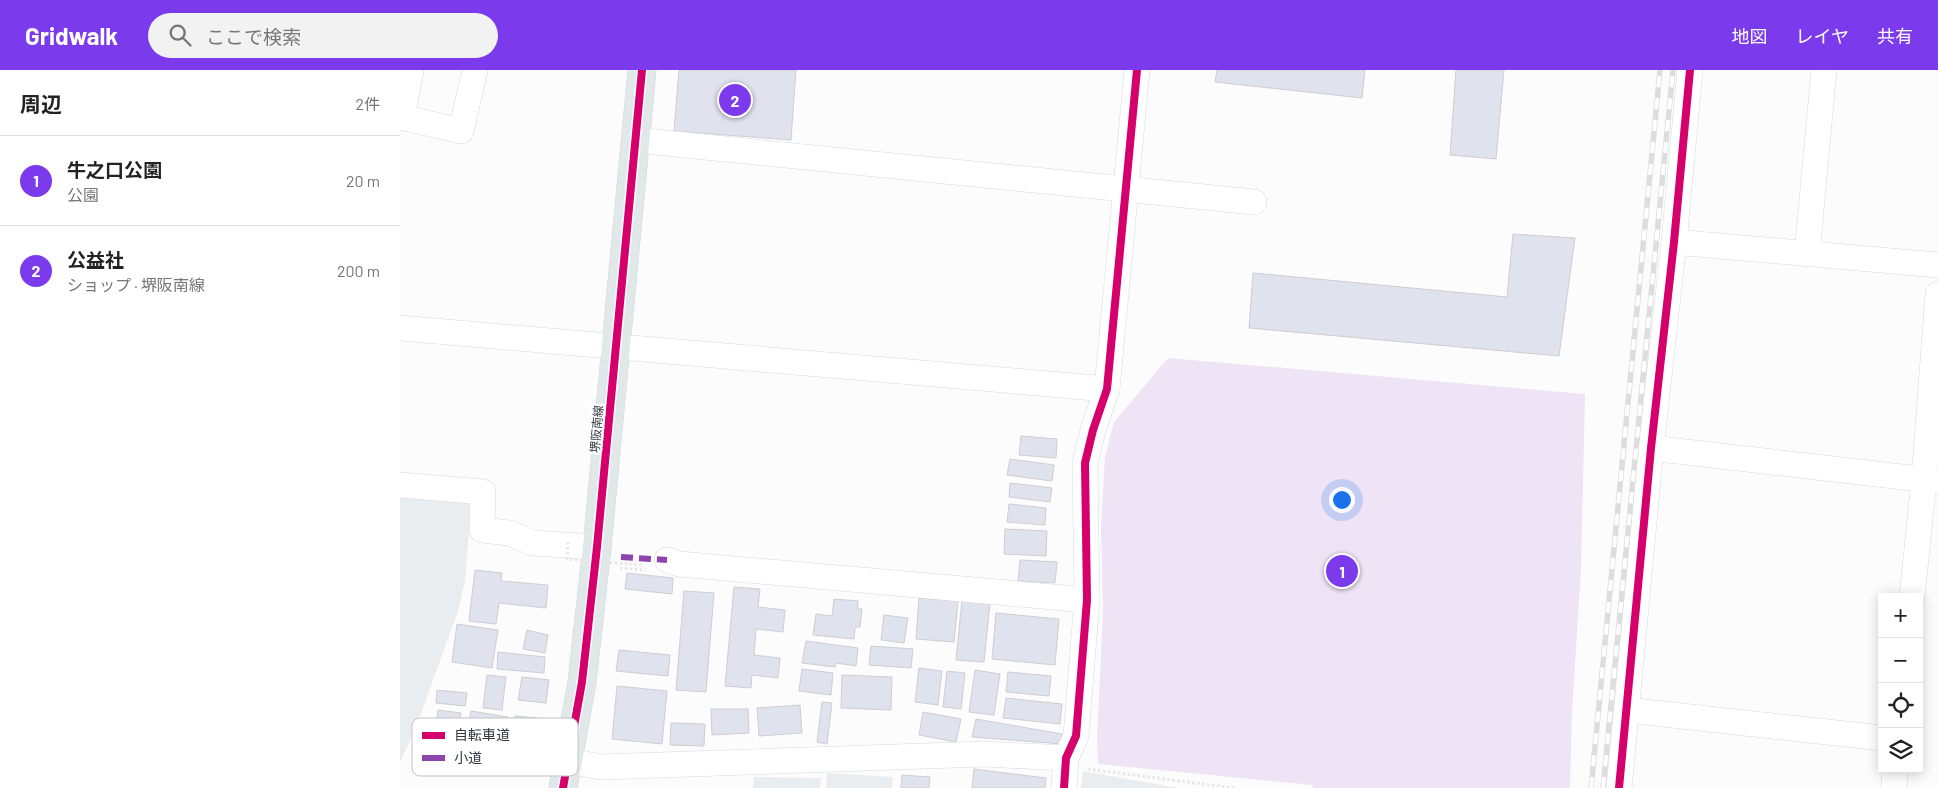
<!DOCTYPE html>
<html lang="ja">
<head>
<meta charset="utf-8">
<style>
  :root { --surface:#fff; --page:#f2f2f2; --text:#222; --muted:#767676; --line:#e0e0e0; --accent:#7c3aed }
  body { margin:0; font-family:Barlow,"Noto Sans JP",sans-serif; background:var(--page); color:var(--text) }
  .controls { position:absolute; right:15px; bottom:15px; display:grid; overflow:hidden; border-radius:0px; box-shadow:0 2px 12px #0003 }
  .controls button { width:45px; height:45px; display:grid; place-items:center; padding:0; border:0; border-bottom:1px solid var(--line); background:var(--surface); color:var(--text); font:25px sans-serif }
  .you { position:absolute; left:941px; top:429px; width:18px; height:18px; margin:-12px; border:4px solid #fff; border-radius:50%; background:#1a73e8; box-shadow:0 0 0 8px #1a73e833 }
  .badge { display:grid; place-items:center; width:32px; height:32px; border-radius:50%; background:var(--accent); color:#fff; font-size:16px; font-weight:700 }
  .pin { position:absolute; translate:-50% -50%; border:2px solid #fff; box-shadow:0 1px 5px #0006 }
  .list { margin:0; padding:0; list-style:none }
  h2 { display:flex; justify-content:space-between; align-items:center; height:65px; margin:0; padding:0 20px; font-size:21px }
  h2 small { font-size:16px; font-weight:400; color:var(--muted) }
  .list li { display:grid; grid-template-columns:32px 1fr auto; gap:15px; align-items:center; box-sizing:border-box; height:90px; padding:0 20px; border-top:1px solid var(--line) }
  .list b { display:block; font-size:19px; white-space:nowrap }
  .list p { margin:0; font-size:16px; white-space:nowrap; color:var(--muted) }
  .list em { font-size:16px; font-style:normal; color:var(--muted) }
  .icon { flex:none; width:28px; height:28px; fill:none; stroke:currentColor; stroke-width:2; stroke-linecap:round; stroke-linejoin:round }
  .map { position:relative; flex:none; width:1538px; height:718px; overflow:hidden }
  header { display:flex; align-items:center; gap:30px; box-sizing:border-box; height:70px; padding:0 25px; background:var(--accent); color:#fff }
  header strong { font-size:24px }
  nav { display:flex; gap:28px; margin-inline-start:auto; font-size:18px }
  .search { width:350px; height:45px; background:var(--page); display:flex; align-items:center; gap:12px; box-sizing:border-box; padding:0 18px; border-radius:28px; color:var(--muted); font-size:19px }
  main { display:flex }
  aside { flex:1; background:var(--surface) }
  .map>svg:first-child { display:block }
</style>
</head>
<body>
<header>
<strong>Gridwalk</strong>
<div class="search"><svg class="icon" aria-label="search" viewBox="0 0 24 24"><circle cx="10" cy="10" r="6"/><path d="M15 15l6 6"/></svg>ここで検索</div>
<nav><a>地図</a><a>レイヤ</a><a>共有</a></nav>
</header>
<main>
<aside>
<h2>周辺<small>2件</small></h2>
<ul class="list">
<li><span class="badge">1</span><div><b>牛之口公園</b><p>公園</p></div><em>20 m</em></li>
<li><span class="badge">2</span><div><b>公益社</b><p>ショップ · 堺阪南線</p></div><em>200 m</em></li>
</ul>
</aside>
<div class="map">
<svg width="1538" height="718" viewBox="0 0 1538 718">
  <rect width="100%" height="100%" fill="#fcfcfc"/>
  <!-- built -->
  <g fill="#eaedf0">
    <polygon points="0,425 71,432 65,511 58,541 15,660 0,692"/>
    <polygon points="683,701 779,718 681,718"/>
    <polygon points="427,703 493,707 492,718 426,718"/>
    <polygon points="354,707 421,708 420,718 353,718"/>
  </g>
  <!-- green -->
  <polygon fill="#efe3f6" points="768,288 1185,324 1181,498 1172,642 1170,718 913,718 912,715 698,694 697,666 703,544 701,459 705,387 714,352"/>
  <!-- building -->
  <g fill="#e0e2ed" stroke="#cdced2">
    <polygon points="279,0 396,0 391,70 274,61"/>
    <polygon points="817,0 965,0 962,28 815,12"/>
    <polygon points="1056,0 1104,0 1096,89 1050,85"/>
    <polygon points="1113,164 1175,168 1159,286 849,258 853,203 1107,227"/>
    <polygon points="621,366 657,369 656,388 619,385"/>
    <polygon points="610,389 654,395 652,411 607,405"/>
    <polygon points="610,413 652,418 650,432 609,427"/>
    <polygon points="609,434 646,438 645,455 607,452"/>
    <polygon points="605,459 647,461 646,486 604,484"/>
    <polygon points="620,490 657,492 655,513 618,511"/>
    <polygon points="75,500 102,503 101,511 148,515 146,538 99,533 96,554 69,551"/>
    <polygon points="227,503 273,508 272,524 225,519"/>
    <polygon points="334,517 360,519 358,537 385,540 383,562 356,559 354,585 380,588 378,608 352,605 351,618 325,616"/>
    <polygon points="284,521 314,523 306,622 276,620"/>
    <polygon points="519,528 558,531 554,572 516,569"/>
    <polygon points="434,529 458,531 458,539 462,539 460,557 455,557 454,569 413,565 416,544 432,546"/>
    <polygon points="562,530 590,533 584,592 556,590"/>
    <polygon points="596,543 659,549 655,595 592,589"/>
    <polygon points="484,545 508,548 504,573 481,570"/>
    <polygon points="57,554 98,560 92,598 52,592"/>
    <polygon points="127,560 148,565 145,583 123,579"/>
    <polygon points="406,571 458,578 456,596 436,593 435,597 402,593"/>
    <polygon points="471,576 513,579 511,598 469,595"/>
    <polygon points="219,580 270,585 268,606 216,601"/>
    <polygon points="98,582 145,587 144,603 97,599"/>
    <polygon points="519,598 542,601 538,635 515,632"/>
    <polygon points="402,599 433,603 431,625 399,621"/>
    <polygon points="575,600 600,604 594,645 569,642"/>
    <polygon points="547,601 565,603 561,639 543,637"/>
    <polygon points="608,602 651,606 649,626 606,622"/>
    <polygon points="87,605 106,607 102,640 83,638"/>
    <polygon points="442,605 492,607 491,640 441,638"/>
    <polygon points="122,607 149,610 146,633 118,630"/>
    <polygon points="217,616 267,621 262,674 212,669"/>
    <polygon points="37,620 67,623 65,636 36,633"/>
    <polygon points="606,628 662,634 660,654 603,648"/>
    <polygon points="422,632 432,633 427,674 417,672"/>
    <polygon points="400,635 402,663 359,666 357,638"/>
    <polygon points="311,639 348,639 349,663 312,665"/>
    <polygon points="38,640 61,643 56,680 33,677"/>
    <polygon points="71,641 108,647 105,666 67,660"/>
    <polygon points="523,642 561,649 556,672 519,665"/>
    <polygon points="115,646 138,648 135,674 112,672"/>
    <polygon points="576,649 662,664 662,674 572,667"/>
    <polygon points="271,653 305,654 304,676 270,675"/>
    <polygon points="574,699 646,708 645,718 572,718"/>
    <polygon points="502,705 530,707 529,718 501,718"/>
  </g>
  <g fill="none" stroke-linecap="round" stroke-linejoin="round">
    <!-- minor casing -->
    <g stroke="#d5dade" stroke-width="26">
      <g id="minor">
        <polyline points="0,47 61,61 75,0"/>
        <polyline points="2,47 11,0"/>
        <polyline points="235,70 854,132"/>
        <polyline points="1274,172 1538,195"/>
        <polyline points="1407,184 1424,0"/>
        <polyline points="0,258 707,319"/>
        <polyline points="1251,378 1538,411"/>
        <polyline points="0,415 83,422 82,460 110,463 132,473 197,477"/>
        <polyline points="267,490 279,494 687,530"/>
        <polyline points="1512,527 1524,410 1538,224"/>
        <polyline points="1227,640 1482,668"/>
        <polyline points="169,691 201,697 584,684 666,688"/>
        <polyline points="664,718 666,688 676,666 687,530 685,393 693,360 707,319 737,0"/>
        <polyline points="1219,718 1251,378 1274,172 1290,0"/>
        <polyline points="1494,718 1495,699"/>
      </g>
    </g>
    <!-- major casing -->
    <g stroke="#d5d6d8" stroke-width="29">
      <polyline id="major" points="163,718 182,612 197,477 242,0"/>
    </g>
    <!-- path -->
    <g stroke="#e7e7e7" stroke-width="3" stroke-dasharray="2.5 2.5" stroke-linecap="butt">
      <polyline points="229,494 244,495"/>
      <polyline points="220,498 246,500"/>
      <polyline points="688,699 834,718"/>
    </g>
    <!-- minor -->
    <use href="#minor" stroke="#fff" stroke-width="25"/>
    <!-- major -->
    <use href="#major" stroke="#e1e8ea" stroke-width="28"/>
    <!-- rail casing -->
    <g stroke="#ddd" stroke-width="5.5">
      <g id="rail">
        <polyline points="1191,718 1260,0"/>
        <polyline points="1203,718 1273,0"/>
      </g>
    </g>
    <!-- rail -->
    <use href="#rail" stroke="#fff" stroke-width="4" stroke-dasharray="11" stroke-linecap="butt"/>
    <!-- path-bridge -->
    <polyline stroke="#e7e7e7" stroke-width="3" stroke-dasharray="2.5 2.5" stroke-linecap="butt" points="168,472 167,489 229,494"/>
    <!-- quiet -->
    <polyline stroke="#8e44ad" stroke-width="6" stroke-dasharray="12 6" stroke-linecap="butt" points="221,487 267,490"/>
    <!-- cycleway casing -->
    <g stroke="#fff" stroke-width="11">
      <g id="cycleway">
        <polyline points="163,718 182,612 197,477 242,0"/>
        <polyline points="664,718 666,688 676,666 687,530 685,393 693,360 707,319 737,0"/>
        <polyline points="1219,718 1251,378 1274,172 1290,0"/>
      </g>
    </g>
    <!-- cycleway -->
    <use href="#cycleway" stroke="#d6006c" stroke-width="8"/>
  </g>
  <g text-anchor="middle" stroke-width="4.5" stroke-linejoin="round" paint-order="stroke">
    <!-- street labels -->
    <g font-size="12" fill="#30373e" stroke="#fff">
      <text transform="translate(197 359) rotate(-85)" y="4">堺阪南線</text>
    </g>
  </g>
  <!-- legend -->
  <rect x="12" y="648" width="166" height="58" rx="8" fill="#fff" stroke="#c1c3c5" stroke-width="1"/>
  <rect x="22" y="662" width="23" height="7" fill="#d6006c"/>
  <rect x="22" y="685" width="23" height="6" fill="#8e44ad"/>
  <g font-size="14" fill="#30373e">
    <text x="54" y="670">自転車道</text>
    <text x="54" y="693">小道</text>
  </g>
</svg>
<div class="controls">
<button>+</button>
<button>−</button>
<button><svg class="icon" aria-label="locate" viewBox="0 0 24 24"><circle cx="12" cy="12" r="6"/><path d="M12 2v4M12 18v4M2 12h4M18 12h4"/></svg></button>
<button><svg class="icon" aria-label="layers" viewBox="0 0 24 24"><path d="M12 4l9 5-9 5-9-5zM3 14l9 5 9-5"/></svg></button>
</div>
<div class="you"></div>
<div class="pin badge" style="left:942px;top:501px">1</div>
<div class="pin badge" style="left:335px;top:30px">2</div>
</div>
</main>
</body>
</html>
